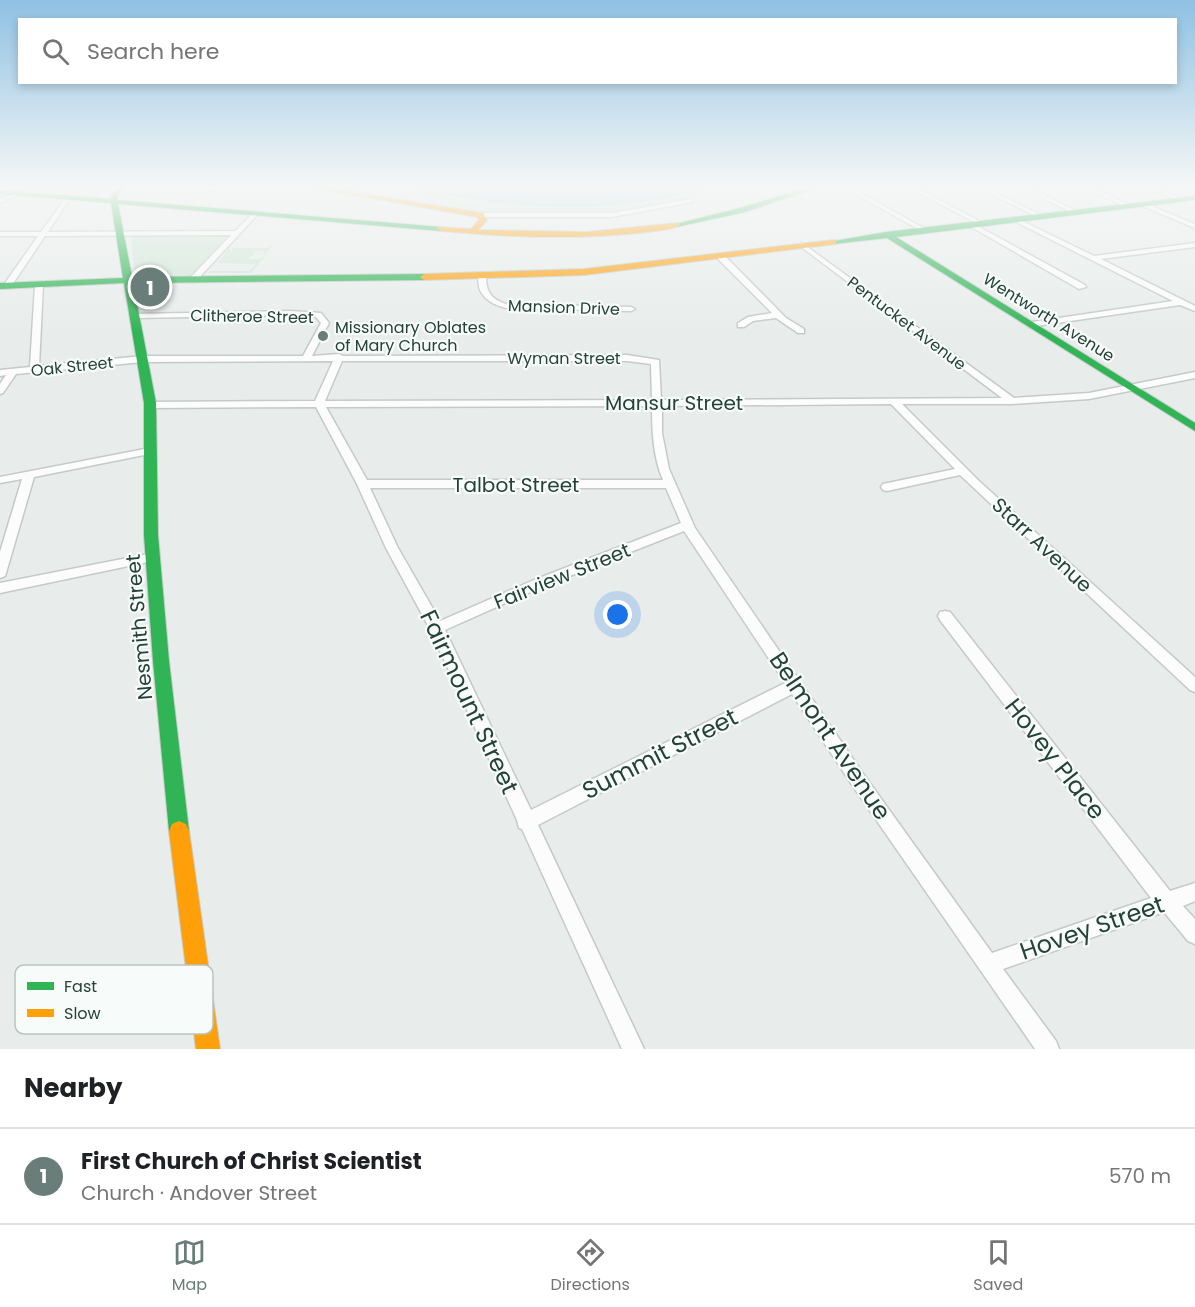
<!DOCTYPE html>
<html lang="en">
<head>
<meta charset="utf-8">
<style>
  :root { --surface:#fff; --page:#f2f2f2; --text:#202124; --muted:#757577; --line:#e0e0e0; --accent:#697e78 }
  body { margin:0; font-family:Poppins,sans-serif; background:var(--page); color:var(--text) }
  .you { position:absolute; left:618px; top:615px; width:21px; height:21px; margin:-15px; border:4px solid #fff; border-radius:50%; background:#1a73e8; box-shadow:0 0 0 9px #1a73e833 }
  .badge { display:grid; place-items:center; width:39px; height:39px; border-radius:50%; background:var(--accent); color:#fff; font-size:20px; font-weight:700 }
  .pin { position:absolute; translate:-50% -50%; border:3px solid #fff; box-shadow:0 2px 6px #0006 }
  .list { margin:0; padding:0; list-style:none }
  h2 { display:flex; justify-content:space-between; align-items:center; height:78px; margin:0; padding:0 24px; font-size:26px }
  h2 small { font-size:20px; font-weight:400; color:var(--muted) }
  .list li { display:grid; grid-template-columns:39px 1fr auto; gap:18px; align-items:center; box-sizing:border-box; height:96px; padding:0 24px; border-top:2px solid var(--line) }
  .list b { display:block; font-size:22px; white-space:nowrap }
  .list p { margin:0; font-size:20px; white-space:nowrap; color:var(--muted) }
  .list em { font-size:20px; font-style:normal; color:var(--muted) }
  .icon { flex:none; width:33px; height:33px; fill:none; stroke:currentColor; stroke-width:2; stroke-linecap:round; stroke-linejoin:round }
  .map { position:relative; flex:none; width:1195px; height:1049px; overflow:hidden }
  .search { position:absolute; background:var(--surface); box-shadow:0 3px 9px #0003; left:18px; right:18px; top:18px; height:66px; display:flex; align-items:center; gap:15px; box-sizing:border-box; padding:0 21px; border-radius:0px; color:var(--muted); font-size:22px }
  .sheet { height:174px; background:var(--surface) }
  nav { display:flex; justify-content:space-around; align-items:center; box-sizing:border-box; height:84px; border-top:2px solid var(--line); background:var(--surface); font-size:16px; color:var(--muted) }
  nav a { display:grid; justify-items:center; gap:3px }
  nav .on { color:var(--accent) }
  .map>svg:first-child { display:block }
</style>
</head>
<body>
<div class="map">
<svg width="1195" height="1049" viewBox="0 0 1195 1049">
  <rect width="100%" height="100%" fill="#e8edeb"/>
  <!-- built -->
  <polygon fill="#d6dedb" points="14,186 114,186 105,194 90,197 5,190"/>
  <!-- green -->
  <g fill="#d1e6d8">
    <polygon points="319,186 397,186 465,199 581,207 701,191 710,195 611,211 615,214 487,213"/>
    <polygon points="228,235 191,275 153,275 134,268 131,236"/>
    <polygon points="274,244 265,254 263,254 265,251 256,251 249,259 259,259 266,255 251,273 208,273 210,271 249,271 256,264 218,263 230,247 230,251 233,253 232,248 267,248"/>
  </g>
  <!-- water -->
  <path fill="#a9d4db" d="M 397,186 L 727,186 C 686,194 642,204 599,206 C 532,210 463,199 397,186 Z"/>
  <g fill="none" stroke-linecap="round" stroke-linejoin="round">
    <!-- street casing -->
    <g stroke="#c5cac8" stroke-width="3">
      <g id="street">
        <polygon points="5,186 12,186 0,192 0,188"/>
        <polygon points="189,186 203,186 218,189 215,191"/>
        <polygon points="906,186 913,186 983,223 978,224"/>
        <polygon points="974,186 981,186 1043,216 1038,217"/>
        <polygon points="1019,186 1026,186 1078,212 1073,213"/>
        <polygon points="1082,186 1089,186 1131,206 1126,207"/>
        <polygon points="1144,186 1151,186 1184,200 1179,201"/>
        <polygon points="18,192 23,193 0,203 0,199"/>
        <polygon points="855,192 859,192 927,230 922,231 855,194"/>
        <polygon points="68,195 71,197 48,232 235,231 254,212 259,213 195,282 188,280 231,235 45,236 10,288 4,288 3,286 38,236 0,236 0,232 41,232"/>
        <polygon points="691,199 693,202 612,217 480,217 477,215 480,213 612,213"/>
        <polygon points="1140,203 1144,203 1195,224 1195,228 1140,205"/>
        <polygon points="1014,217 1094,256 1195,243 1195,247 1101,259 1195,306 1195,311 1180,305 1029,327 1029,323 1032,322 1173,301 1012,220 1012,218"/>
        <polygon points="970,222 1085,285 1086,287 1079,289 968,225 967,224"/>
        <path d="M 802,243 L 1014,398 L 1089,393 L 1195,372 L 1195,378 L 1089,399 L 1012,404 L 902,404 L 979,481 L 1195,677 L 1195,692 L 1190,690 L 960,475 L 887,491 L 883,490 L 881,487 L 883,484 L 955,469 L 891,404 L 662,406 L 662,433 L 669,469 L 695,528 L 864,775 L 992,953 L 1151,898 L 940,620 L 938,616 L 940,612 L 945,611 L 950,612 L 1170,891 L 1195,883 L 1195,901 L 1183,906 L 1195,919 L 1195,944 L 1188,941 L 1164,912 L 1003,969 L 1056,1041 L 1059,1049 L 1035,1049 L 852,785 L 792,694 L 538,825 L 644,1049 L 622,1049 L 522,829 L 519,828 L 517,820 L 430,629 L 386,548 L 357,484 L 316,407 L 150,408 L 145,405 L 150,402 L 315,401 L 333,361 L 143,362 L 16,374 L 3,393 L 0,394 L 0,384 L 6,375 L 0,376 L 0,370 L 30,367 L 35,285 L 39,283 L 43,285 L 39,366 L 143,356 L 303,356 L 321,323 L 316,317 L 290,315 L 135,318 L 131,316 L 135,314 L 290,311 L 321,313 L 329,323 L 312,356 L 339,354 L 343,356 L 627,355 L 659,360 L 661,400 L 1002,398 L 800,246 L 800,244 ZM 342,361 L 627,361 L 651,364 L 652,400 L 325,401 ZM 652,406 C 652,431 653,457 663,480 L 367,480 L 326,407 ZM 370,488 L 666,488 L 681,523 L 534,580 L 440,621 L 398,548 ZM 684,531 L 785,683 L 531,810 L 445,630 L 544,586 Z"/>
        <polygon points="717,254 723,254 786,318 804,329 804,333 798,333 776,318 753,321 744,327 738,327 738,323 748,317 772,313 717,258"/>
        <path d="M 479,274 L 486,276 C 486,292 491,299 506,304 L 631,307 L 635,309 L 631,311 L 506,308 C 489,304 475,294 479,274 Z"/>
        <polygon points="150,448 155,451 154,453 34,477 6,573 5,576 0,578 0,552 22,479 0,483 0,477"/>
        <polygon points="153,553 159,557 157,560 0,593 0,583"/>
      </g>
    </g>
    <!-- fast casing -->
    <g stroke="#c3cbc8" stroke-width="2">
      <g id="fast">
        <polygon points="117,186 123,186 117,200 441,227 445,229 441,231 118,204 132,277 424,274 428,277 424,280 133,283 156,403 158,535 169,661 189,831 186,838 179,841 172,838 169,831 153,661 144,535 144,403 124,283 0,289 0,283 123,278 111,203 0,194 0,190 110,199"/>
        <polygon points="813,186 822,186 745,212 676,227 672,225 740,208"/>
        <polygon points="1195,196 1195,200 896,237 1195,423 1195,431 887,238 833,244 829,242 886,232"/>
      </g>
    </g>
    <!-- slow casing -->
    <g stroke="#c3cbc8" stroke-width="2">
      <g id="slow">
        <path d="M 302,186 L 315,186 L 483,213 L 487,220 L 478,230 L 587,232 L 676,223 L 680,225 C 670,231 652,231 639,233 C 573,240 507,237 441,231 L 437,229 L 438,227 L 471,229 L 479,220 L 477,217 Z"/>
        <polygon points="833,240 836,240 836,244 584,275 424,280 420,277 424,274 584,269"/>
        <polygon points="179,821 186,824 189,831 220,1049 196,1049 169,831 172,824"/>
      </g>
    </g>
    <!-- street -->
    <use href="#street" fill="#fcfcfc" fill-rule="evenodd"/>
    <!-- fast -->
    <use href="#fast" fill="#30b455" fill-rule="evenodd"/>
    <!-- slow -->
    <use href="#slow" fill="#ff9f0a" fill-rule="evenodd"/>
  </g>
  <!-- sky -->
  <linearGradient id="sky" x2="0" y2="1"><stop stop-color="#8fc1e3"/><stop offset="0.56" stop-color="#f5f7f6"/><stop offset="1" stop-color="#f5f7f6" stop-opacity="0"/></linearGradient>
  <rect width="1195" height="333" fill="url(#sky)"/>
  <!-- markers -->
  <circle fill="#697e78" stroke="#f7fbf9" stroke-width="2" cx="323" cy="336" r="6"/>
  <g text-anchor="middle" stroke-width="4.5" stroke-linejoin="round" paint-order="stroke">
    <!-- far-street labels -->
    <g font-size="16" fill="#24423a" stroke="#f7fbf9">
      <text transform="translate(564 307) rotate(2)" y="6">Mansion Drive</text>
      <text transform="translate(252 316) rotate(1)" y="6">Clitheroe Street</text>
      <text transform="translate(1049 317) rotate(32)" y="6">Wentworth Avenue</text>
      <text transform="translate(907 323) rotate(37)" y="6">Pentucket Avenue</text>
      <text x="564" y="364">Wyman Street</text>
      <text transform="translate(72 366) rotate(-6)" y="6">Oak Street</text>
    </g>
    <!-- far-poi labels -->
    <g font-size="16" fill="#24423a" stroke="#f7fbf9" text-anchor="start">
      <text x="335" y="333">Missionary Oblates<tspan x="335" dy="18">of Mary Church</tspan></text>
    </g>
    <!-- street labels -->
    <g font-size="20" fill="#24423a" stroke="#f7fbf9">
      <text x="674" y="410">Mansur Street</text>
      <text x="516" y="492">Talbot Street</text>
      <text transform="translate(1042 545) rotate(43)" y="7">Starr Avenue</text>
      <text transform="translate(562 576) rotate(-22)" y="7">Fairview Street</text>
      <text transform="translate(139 627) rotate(-95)" y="7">Nesmith Street</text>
    </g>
    <!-- near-street labels -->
    <g font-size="24" fill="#24423a" stroke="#f7fbf9">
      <text transform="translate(469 702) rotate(65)" y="8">Fairmount Street</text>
      <text transform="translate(830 736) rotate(56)" y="8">Belmont Avenue</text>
      <text transform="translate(660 754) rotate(-27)" y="8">Summit Street</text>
      <text transform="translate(1055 759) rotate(52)" y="8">Hovey Place</text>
      <text transform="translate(1092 928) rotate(-19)" y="8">Hovey Street</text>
    </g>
  </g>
  <!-- legend -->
  <rect x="15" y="965" width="198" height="69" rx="9" fill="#f7fbf9" stroke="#b8c4c0" stroke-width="1.5"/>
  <rect x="27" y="982" width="27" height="8" fill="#30b455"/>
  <rect x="27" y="1009" width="27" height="8" fill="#ff9f0a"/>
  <g font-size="16" fill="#24423a">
    <text x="64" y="992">Fast</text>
    <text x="64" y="1019">Slow</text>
  </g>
</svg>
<div class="you"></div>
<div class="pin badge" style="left:150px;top:287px">1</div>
<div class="search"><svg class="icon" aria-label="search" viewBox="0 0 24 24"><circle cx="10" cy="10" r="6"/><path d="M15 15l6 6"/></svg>Search here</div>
</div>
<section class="sheet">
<h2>Nearby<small></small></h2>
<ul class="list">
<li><span class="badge">1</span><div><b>First Church of Christ Scientist</b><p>Church · Andover Street</p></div><em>570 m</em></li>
</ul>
</section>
<nav>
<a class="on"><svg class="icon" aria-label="map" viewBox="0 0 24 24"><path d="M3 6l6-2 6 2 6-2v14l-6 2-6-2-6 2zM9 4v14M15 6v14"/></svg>Map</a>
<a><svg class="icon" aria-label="directions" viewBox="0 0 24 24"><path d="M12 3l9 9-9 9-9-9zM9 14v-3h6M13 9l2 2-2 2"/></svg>Directions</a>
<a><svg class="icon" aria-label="saved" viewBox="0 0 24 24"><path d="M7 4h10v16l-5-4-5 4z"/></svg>Saved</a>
</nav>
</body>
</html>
